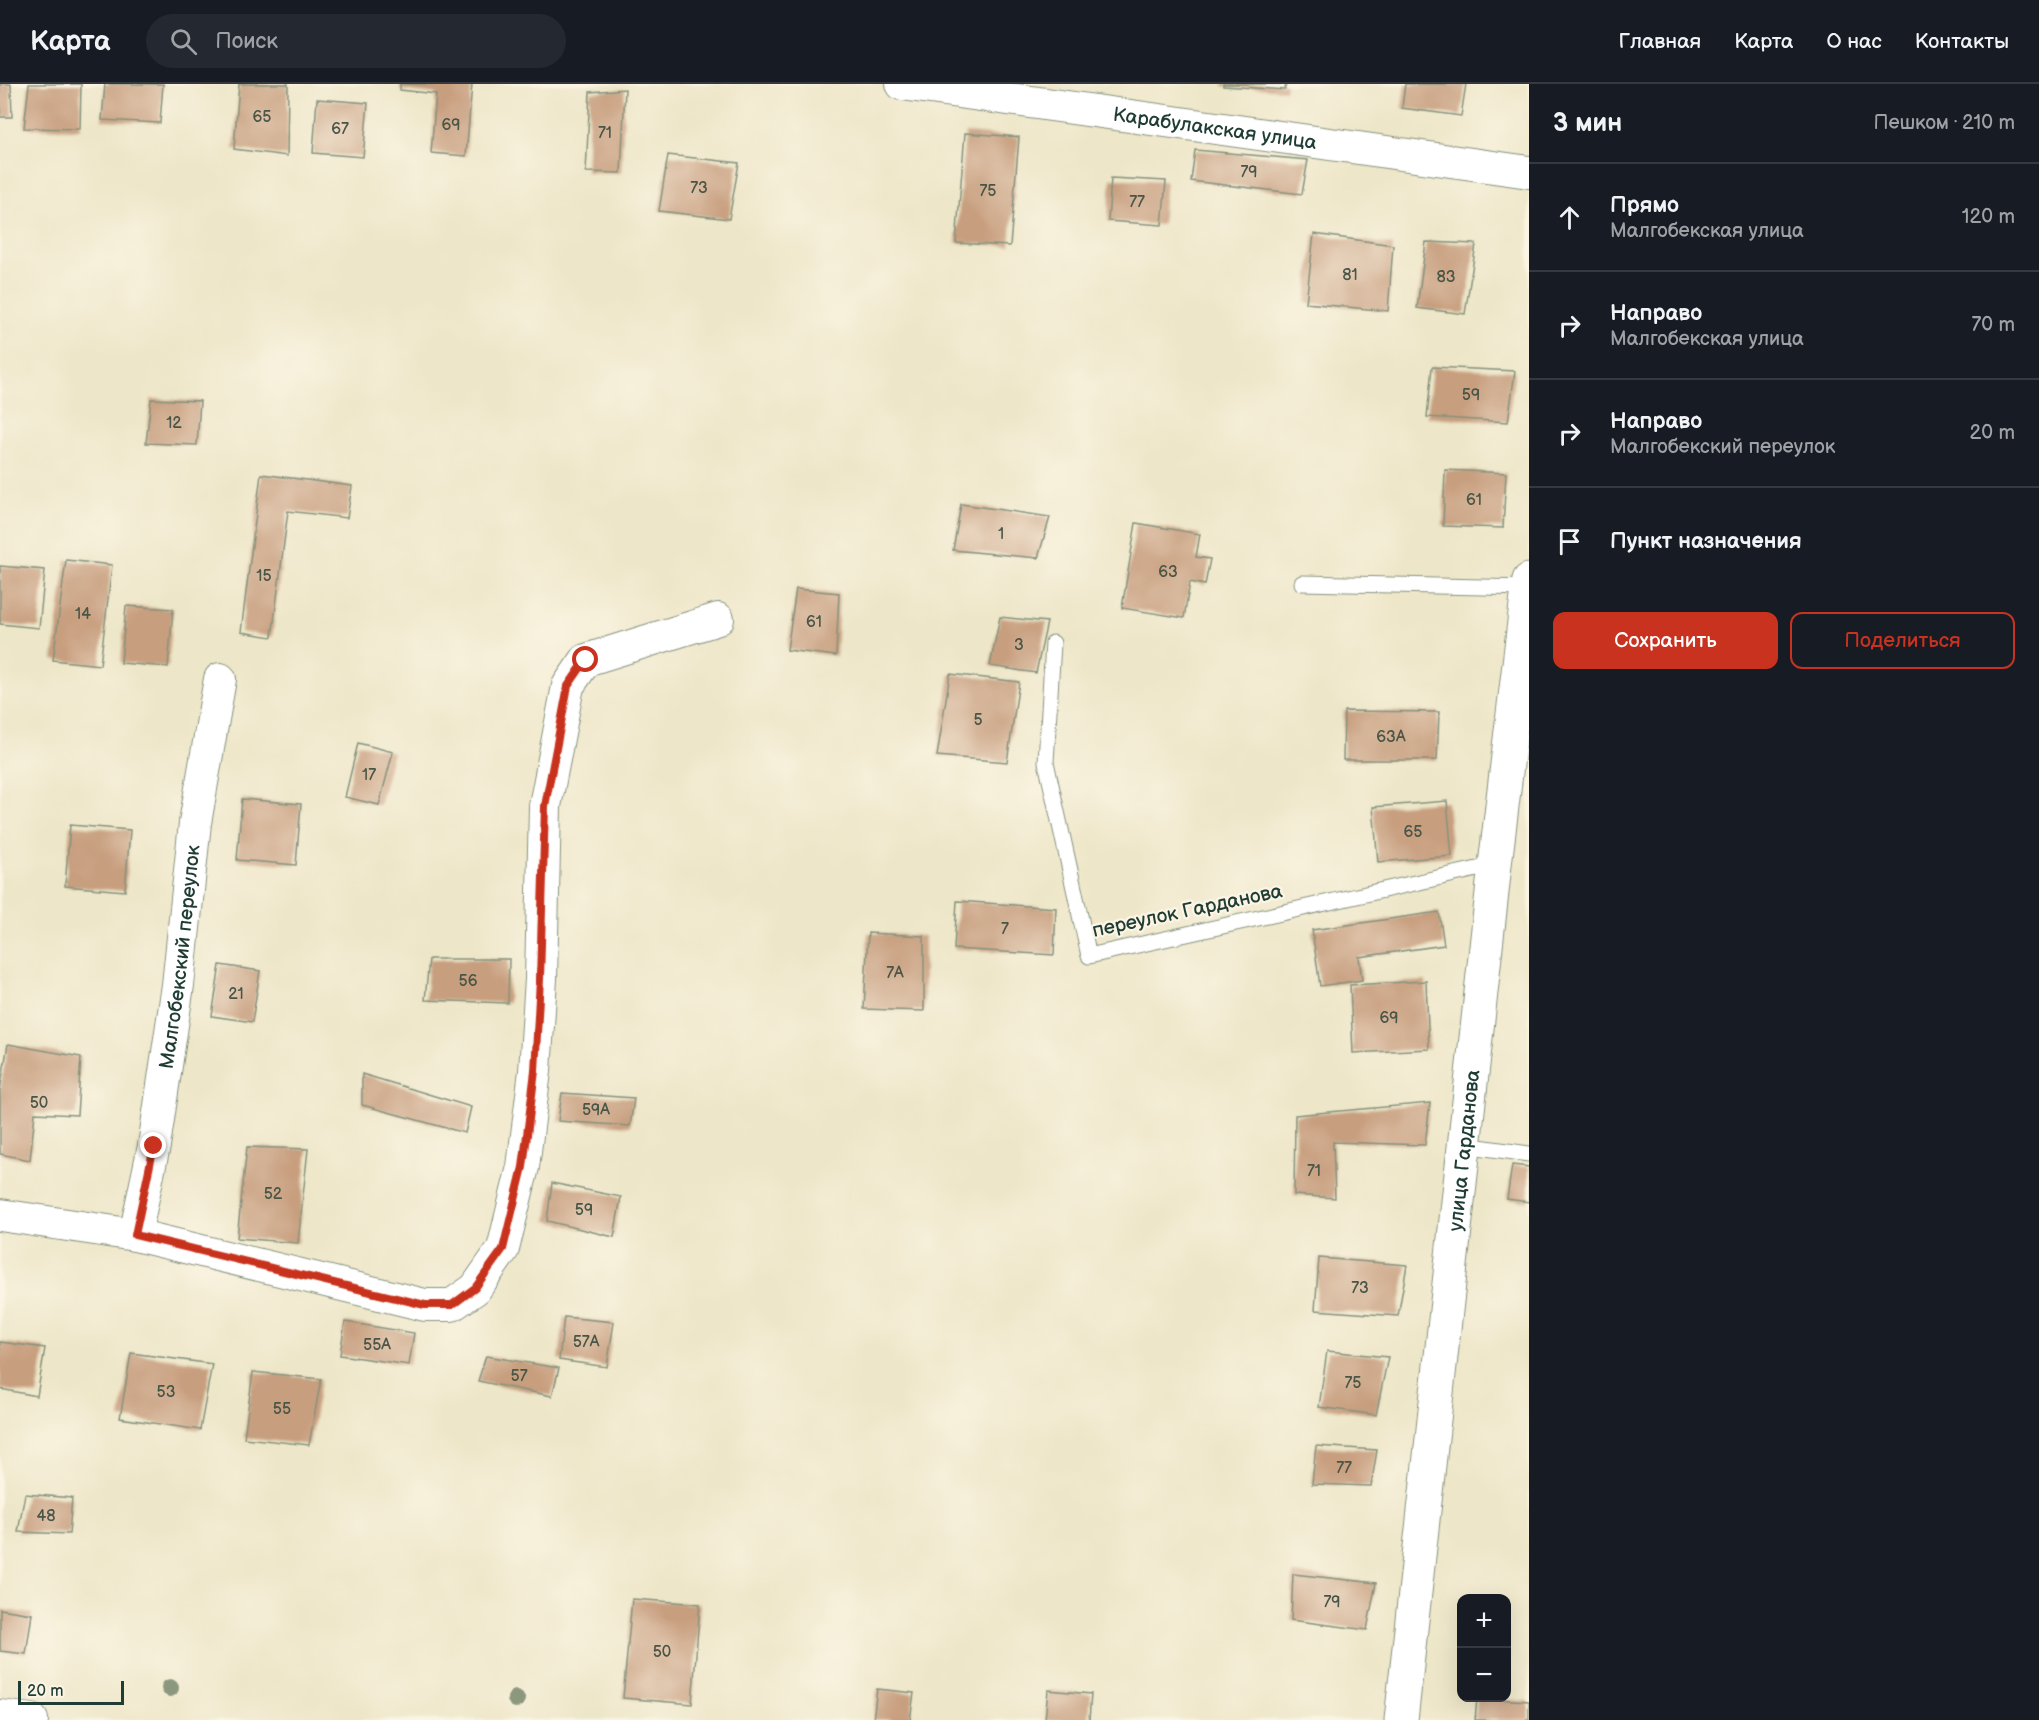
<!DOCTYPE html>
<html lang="ru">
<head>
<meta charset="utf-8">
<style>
  :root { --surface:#171b24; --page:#242831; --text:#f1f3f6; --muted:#9ea1a6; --line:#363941; --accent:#c8321e }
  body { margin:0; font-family:"Balsamiq Sans",sans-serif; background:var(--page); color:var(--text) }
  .controls { position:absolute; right:18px; bottom:18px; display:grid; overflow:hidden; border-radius:12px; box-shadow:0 6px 24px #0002 }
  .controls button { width:54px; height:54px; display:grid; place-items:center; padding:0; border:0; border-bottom:2px solid var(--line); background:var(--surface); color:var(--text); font:30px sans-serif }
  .scale { position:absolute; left:18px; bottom:15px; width:106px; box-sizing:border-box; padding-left:6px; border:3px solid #1f3d34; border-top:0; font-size:16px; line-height:21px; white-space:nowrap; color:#1f3d34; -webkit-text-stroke:4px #fcf5e5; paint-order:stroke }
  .stop { position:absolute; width:18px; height:18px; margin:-14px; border:4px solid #c8321e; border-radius:50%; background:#fff }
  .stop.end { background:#c8321e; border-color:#fff; box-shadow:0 2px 6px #0008 }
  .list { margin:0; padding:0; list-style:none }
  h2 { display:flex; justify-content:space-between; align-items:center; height:78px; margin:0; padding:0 24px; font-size:26px }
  h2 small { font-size:20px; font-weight:400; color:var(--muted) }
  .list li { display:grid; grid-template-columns:39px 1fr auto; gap:18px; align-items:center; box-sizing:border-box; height:108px; padding:0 24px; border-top:2px solid var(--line) }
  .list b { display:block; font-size:22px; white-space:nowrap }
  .list p { margin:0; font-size:20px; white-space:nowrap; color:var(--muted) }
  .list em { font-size:20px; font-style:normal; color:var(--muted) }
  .actions { display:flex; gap:12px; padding:18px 24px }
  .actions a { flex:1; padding:14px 0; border:2px solid var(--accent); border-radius:12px; text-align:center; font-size:21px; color:var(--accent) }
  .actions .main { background:var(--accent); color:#fff }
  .icon { flex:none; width:33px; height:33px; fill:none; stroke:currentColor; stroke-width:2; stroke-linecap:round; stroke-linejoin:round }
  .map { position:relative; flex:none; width:1529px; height:1636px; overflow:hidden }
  header { display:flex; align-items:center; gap:36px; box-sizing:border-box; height:84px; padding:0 30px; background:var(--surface); border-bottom:2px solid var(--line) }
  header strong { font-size:28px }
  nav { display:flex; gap:33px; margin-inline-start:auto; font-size:21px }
  .search { width:420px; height:54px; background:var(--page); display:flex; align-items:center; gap:15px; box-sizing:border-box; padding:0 21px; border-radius:33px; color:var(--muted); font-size:22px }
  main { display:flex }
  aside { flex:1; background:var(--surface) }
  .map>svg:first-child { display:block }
</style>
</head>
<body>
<header>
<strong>Карта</strong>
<div class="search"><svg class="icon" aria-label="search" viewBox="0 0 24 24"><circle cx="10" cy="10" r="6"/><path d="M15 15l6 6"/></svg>Поиск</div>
<nav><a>Главная</a><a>Карта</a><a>О нас</a><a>Контакты</a></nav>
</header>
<main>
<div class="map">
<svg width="1529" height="1636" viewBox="0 0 1529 1636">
  <rect width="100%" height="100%" fill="#fcf5e5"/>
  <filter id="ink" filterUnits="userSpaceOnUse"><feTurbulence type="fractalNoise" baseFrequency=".0167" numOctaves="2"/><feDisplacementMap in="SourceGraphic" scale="12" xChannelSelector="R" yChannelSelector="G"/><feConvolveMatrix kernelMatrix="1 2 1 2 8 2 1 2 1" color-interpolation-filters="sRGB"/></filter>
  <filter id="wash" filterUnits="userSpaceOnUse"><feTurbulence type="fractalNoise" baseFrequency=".008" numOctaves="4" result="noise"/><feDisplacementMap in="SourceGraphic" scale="24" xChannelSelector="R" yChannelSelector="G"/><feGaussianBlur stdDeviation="1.35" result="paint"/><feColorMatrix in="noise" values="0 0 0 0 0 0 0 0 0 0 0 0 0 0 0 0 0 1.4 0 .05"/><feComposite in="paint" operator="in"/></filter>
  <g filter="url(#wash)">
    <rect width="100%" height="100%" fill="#ede6c8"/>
    <g id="blocks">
      <!-- building -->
      <g fill="#c79e7e">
        <polygon points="0,0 11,0 12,33 0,33"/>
        <polygon points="29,0 81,0 80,45 24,44"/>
        <polygon points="105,0 163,0 160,39 102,36"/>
        <polygon points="239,0 288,0 287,72 234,65"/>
        <polygon points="400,0 472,0 466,72 431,69 436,10 400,6"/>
        <polygon points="1223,0 1286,0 1285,6 1223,2"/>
        <polygon points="1405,0 1466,0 1461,32 1402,24"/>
        <polygon points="625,5 621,89 586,88 590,8"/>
        <polygon points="317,15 368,19 363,73 313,69"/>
        <polygon points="965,49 1019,53 1010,162 956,159"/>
        <polygon points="1195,66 1308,76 1302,110 1191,97"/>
        <polygon points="668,71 739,79 729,135 659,127"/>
        <polygon points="1111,94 1166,97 1162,141 1108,137"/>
        <polygon points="1314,150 1393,161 1388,227 1306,219"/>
        <polygon points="1426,158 1476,160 1465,230 1417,224"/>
        <polygon points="1432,283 1515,287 1508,338 1427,333"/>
        <polygon points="151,315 200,317 197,361 146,359"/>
        <polygon points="1445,386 1506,389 1503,444 1443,442"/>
        <polygon points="261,390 352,402 347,434 288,427 272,553 241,548"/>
        <polygon points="961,420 1050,433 1038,474 953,466"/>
        <polygon points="1136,439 1200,450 1196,473 1210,475 1205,501 1190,498 1184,534 1122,524"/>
        <polygon points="66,476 112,481 100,581 53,576"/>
        <polygon points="0,482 45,486 39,544 0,540"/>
        <polygon points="796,505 839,509 836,572 787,566"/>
        <polygon points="126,522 173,525 168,583 121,579"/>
        <polygon points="1000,533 1047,538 1036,589 990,582"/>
        <polygon points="950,590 1019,598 1007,678 937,672"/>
        <polygon points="1344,627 1439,628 1437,676 1343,676"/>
        <polygon points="358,659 393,668 379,721 345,713"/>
        <polygon points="242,715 301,720 296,781 237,776"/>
        <polygon points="1447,717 1452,772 1378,778 1373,723"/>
        <polygon points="70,741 130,746 125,807 65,802"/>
        <polygon points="957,817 1056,824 1054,871 954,865"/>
        <polygon points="1439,828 1444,861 1359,873 1362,896 1320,902 1312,846"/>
        <polygon points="868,849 924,852 924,927 864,925"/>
        <polygon points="429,875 509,875 508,919 425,916"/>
        <polygon points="220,881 260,887 252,938 212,932"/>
        <polygon points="1426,897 1429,965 1353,969 1350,901"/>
        <polygon points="8,960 81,973 77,1031 35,1029 30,1076 0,1070 0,1006"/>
        <polygon points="362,990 471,1023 465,1049 362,1021"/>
        <polygon points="562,1009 634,1014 630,1042 558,1037"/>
        <polygon points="1430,1019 1425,1061 1333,1058 1335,1114 1294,1111 1295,1031"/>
        <polygon points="247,1063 308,1065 298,1159 237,1154"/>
        <polygon points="1512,1081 1529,1083 1529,1118 1507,1115"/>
        <polygon points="552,1099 621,1113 614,1153 547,1137"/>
        <polygon points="1319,1174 1407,1181 1398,1232 1315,1226"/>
        <polygon points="564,1233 614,1238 607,1283 559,1276"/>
        <polygon points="345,1238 414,1249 409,1281 340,1271"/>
        <polygon points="0,1258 45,1264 37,1312 0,1305"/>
        <polygon points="1327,1267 1388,1273 1376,1331 1319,1323"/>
        <polygon points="131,1269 212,1280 200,1346 120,1334"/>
        <polygon points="486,1272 559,1284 552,1312 478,1297"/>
        <polygon points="253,1288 321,1295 309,1361 244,1354"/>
        <polygon points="1316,1362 1377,1366 1371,1402 1312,1400"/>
        <polygon points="25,1410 72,1414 69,1450 18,1448"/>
        <polygon points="1293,1490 1376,1499 1367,1546 1291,1536"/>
        <polygon points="632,1515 700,1520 692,1620 623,1614"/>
        <polygon points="0,1525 32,1530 26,1570 0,1567"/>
        <polygon points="877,1605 914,1609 910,1636 873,1636"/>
        <polygon points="1048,1606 1091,1610 1089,1636 1045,1636"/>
        <polygon points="1477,1614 1529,1617 1529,1636 1475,1636"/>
      </g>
    </g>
  </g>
  <g filter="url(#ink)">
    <use href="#blocks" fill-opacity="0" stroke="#86927e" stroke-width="1.5"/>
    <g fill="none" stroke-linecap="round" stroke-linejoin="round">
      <!-- service casing -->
      <g stroke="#86927e" stroke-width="17">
        <g id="service">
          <polyline points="1302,499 1528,504"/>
          <polyline points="1053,559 1046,678 1089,872 1495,781"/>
          <polyline points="1464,1061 1529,1070"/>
        </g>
      </g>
      <!-- minor casing -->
      <g stroke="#86927e" stroke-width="34">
        <g id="minor">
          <path id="s1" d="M 902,0 L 1529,88"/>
          <polyline points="0,1131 135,1151 425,1221 452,1221 475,1205 503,1165 523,1083 535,987 541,895 545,722 568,602 586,576 718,535"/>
          <path id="s2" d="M 135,1151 L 154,1062 L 178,901 L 195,739 L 220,595"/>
          <polyline points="0,1632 32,1636"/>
        </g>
      </g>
      <!-- tertiary casing -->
      <g stroke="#86927e" stroke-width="35">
        <g id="tertiary">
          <path id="s3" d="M 1401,1636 L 1495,781 L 1529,496"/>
        </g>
      </g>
      <!-- service -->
      <use href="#service" stroke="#fff" stroke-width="15"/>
      <!-- minor -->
      <use href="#minor" stroke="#fff" stroke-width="32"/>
      <!-- tertiary -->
      <use href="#tertiary" stroke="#fff" stroke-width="33"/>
    </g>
    <!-- trees -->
    <g fill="#8c987d">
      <circle cx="170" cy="1604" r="9"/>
      <circle cx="516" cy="1615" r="9"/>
    </g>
  </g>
  <g fill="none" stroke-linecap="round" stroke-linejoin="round" filter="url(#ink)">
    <!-- route -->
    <polyline stroke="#c8321e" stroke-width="8" points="154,1062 135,1151 425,1221 452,1221 475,1204 503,1165 523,1083 535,987 540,895 545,722 568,602 586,576"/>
  </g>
  <g text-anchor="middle" stroke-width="4.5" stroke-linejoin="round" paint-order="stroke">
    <!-- number labels -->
    <g font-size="16" fill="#495546">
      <text x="262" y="38">65</text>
      <text x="451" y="46">69</text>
      <text x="340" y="50">67</text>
      <text x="605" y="54">71</text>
      <text x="1249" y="93">79</text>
      <text x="699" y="109">73</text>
      <text x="988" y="112">75</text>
      <text x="1137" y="123">77</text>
      <text x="1350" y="196">81</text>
      <text x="1446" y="198">83</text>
      <text x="1471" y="316">59</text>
      <text x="174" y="344">12</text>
      <text x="1474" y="421">61</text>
      <text x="1001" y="455">1</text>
      <text x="1168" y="493">63</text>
      <text x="264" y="497">15</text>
      <text x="83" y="535">14</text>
      <text x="814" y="543">61</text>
      <text x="1019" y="566">3</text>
      <text x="978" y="641">5</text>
      <text x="1391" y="658">63А</text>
      <text x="369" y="696">17</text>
      <text x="1413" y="753">65</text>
      <text x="1005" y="850">7</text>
      <text x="895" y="894">7А</text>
      <text x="468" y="902">56</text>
      <text x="236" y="915">21</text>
      <text x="1389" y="939">69</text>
      <text x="39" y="1024">50</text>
      <text x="596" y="1031">59А</text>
      <text x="1314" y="1092">71</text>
      <text x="273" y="1115">52</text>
      <text x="584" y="1131">59</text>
      <text x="1360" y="1209">73</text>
      <text x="586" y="1263">57А</text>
      <text x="377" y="1266">55А</text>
      <text x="519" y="1297">57</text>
      <text x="1353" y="1304">75</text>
      <text x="166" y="1313">53</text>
      <text x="282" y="1330">55</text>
      <text x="1344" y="1389">77</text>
      <text x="46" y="1437">48</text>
      <text x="1332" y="1523">79</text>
      <text x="662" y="1573">50</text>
    </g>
    <!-- street labels -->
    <g font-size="20" fill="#1f3d34" stroke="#fcf5e5">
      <text dy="7" stroke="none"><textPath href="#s1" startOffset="316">Карабулакская улица</textPath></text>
      <text transform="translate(1187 826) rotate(-12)" y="7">переулок Гарданова</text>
      <text dy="7" stroke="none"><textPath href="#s2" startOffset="282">Малгобекский переулок</textPath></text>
      <text dy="7" stroke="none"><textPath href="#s3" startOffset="573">улица Гарданова</textPath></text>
    </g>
  </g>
</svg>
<div class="controls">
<button>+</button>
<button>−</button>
</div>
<div class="scale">20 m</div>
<div class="stop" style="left:586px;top:576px"></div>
<div class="stop end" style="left:154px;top:1062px"></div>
</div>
<aside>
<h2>3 мин<small>Пешком · 210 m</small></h2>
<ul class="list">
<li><svg class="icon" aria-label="ahead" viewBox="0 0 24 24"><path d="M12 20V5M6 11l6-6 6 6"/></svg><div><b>Прямо</b><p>Малгобекская улица</p></div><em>120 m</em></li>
<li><svg class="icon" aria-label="right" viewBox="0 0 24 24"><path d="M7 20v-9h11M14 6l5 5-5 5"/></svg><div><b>Направо</b><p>Малгобекская улица</p></div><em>70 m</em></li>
<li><svg class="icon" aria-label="right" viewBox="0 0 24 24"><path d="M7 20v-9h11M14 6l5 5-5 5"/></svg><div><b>Направо</b><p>Малгобекский переулок</p></div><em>20 m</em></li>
<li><svg class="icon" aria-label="arrive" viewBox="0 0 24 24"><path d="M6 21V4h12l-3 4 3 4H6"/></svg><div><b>Пункт назначения</b></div></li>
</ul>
<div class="actions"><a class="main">Сохранить</a><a>Поделиться</a></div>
</aside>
</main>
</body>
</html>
